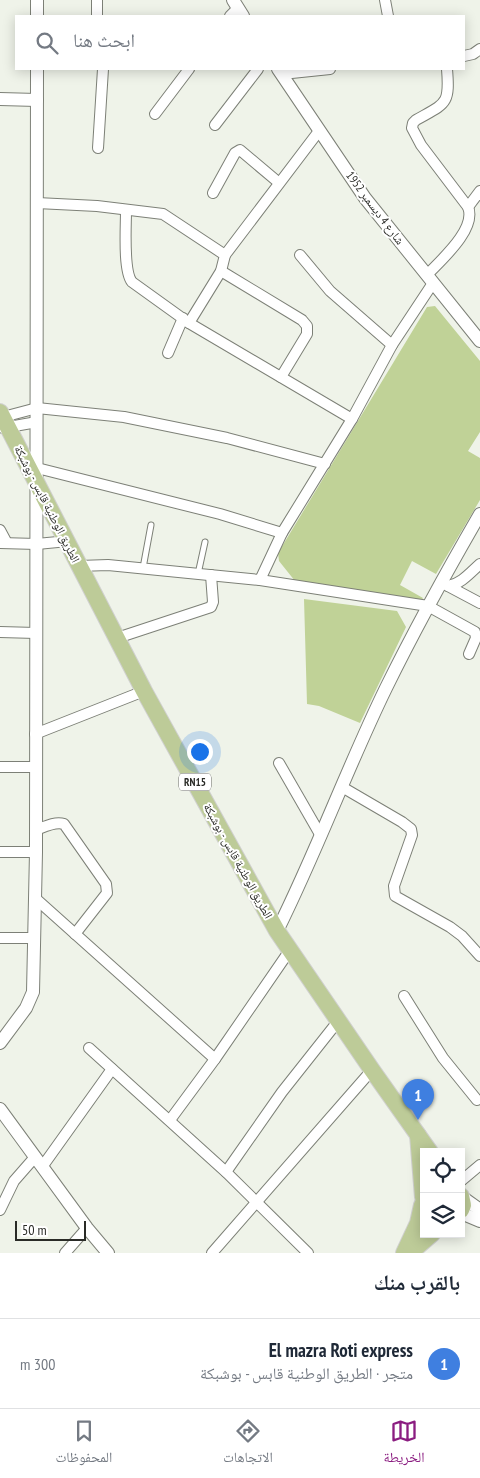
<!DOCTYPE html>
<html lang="ar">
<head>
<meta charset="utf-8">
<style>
  :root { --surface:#fff; --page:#f2f2f3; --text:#1f2937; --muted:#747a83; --line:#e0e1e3; --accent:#8b1d81 }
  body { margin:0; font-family:"PT Sans Narrow","Noto Naskh Arabic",sans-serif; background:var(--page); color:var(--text); direction:rtl }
  .controls { position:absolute; right:15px; bottom:15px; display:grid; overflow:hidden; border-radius:0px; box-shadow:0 2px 12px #0003 }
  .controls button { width:45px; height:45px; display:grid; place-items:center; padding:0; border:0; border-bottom:1px solid var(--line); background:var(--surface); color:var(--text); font:25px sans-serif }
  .scale { position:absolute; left:15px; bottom:12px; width:71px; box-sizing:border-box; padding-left:5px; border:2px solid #2a2b27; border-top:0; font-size:14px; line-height:18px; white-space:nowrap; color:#2a2b27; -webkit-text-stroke:4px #fff; paint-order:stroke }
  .you { position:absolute; left:199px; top:751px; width:18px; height:18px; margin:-12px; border:4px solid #fff; border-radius:50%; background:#1a73e8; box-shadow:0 0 0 8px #1a73e833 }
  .badge { display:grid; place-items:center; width:32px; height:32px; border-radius:50%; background:var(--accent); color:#fff; font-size:16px; font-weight:700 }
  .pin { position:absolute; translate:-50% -41px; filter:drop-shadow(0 1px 2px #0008) }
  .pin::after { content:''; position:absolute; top:26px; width:18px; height:15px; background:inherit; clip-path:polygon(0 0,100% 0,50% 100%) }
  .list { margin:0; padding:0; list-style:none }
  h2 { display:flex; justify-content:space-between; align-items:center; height:65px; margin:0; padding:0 20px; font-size:21px }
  h2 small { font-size:16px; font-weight:400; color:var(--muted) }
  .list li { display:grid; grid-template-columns:32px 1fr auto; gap:15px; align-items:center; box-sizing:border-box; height:90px; padding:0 20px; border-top:1px solid var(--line) }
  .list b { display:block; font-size:19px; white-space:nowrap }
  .list p { margin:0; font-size:16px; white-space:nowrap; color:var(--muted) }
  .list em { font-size:16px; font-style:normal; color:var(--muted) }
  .icon { flex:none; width:28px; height:28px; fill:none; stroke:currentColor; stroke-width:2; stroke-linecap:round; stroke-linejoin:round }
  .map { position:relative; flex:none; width:480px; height:1253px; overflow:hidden; direction:ltr }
  .search { position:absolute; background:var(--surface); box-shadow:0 2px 12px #0003; left:15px; right:15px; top:15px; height:55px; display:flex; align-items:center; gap:12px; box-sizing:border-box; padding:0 18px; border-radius:0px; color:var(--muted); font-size:19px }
  .sheet { height:155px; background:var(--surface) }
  nav { display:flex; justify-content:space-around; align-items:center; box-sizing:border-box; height:70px; border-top:1px solid var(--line); background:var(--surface); font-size:14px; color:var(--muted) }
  nav a { display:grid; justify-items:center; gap:2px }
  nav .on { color:var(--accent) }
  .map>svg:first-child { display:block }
</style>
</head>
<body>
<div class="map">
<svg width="480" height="1253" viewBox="0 0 480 1253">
  <rect width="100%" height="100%" fill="#eff3e9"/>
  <!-- green -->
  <g fill="#c0d297">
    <polygon points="435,306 480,361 480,432 468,451 480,458 480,500 436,574 412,561 400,585 423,598 421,601 299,586 279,561 278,553 427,307"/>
    <polygon points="304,599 397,611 406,627 360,723 319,706 307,704"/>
  </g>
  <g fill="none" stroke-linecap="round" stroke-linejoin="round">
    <!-- service casing -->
    <g stroke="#7d8077" stroke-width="7">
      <g id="service">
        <polyline points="143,568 151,525"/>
        <polyline points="198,574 205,542"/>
      </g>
    </g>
    <!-- minor casing -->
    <g stroke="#7d8077" stroke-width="12">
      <g id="minor">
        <polyline points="385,0 388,16"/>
        <polyline points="97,16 97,0"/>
        <polyline points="230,16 238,8"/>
        <polyline points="464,56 473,54 480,49"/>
        <polyline points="282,74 330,69"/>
        <polyline points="155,114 189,69"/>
        <polyline points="215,125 258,69"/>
        <polyline points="98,148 103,69"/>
        <polyline points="213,193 235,153 240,150 278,182"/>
        <polyline points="37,203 97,206 163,214 225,255 221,271 189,323"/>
        <polyline points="468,207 480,191"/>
        <path d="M 126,211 C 126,227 123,271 132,282 L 189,323 L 352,419"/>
        <polyline points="225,255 319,131"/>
        <polyline points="300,255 330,291 392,345"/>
        <polyline points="221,271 302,320 307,326 307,334 281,377"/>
        <path d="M 427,275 C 441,260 477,229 468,207 L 421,145 L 412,128 L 413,123 L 416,120 C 446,103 450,105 447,69"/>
        <polyline points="168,353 183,318"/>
        <polyline points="3,417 37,408 124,417 227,438 325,464"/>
        <polyline points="3,428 37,422"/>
        <polyline points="37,468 220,514 282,533"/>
        <polyline points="0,530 7,543"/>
        <polyline points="0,543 37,544 68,541"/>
        <polyline points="79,566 108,565 260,580 428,606 475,632 476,638 469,654"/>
        <polyline points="260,580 282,533 352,419 392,345 433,283"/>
        <path d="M 441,582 L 448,586 C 461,584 470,573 480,564"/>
        <polyline points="448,586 480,603"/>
        <polyline points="0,632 36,633"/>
        <polyline points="117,638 211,607 213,602 211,575"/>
        <polyline points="35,734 144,691"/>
        <polyline points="279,763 321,836"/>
        <polyline points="0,767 35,767"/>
        <polyline points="342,787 402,822 411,829 412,835 394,886 395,896 450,927 462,936 480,956"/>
        <path d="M 36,830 C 44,827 55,821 64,824 L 106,884 L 107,893 L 75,934"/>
        <polyline points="0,852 36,852"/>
        <polyline points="35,898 215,1059"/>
        <polyline points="0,938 33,938"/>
        <polyline points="404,996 443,1058 477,1100"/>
        <polyline points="89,1048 226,1172 308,1253"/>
        <polyline points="170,1120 215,1059 290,950"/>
        <polyline points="42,1167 112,1069"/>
        <polyline points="226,1172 282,1092 339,1020"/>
        <polyline points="461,1181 480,1165"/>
        <polyline points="0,1210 14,1181 35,1157"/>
        <polyline points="65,1253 87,1228"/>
        <polyline points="212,1253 372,1070"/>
      </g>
    </g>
    <!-- tertiary casing -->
    <g stroke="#7d8077" stroke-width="14">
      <g id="tertiary">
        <polyline points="233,0 243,16"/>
        <polyline points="37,16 37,0"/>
        <polyline points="278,69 365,198 480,341"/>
        <polyline points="0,99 37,100"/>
        <path d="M 277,931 C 317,851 347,768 386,688 C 415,629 447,571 480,514"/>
        <polyline points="0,1043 26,1008 33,992 36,852 37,69"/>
        <polyline points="0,1109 87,1228 108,1253"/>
        <polyline points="462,1197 480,1210"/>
        <polyline points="461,1213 480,1221"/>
      </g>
    </g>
    <!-- primary casing -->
    <g stroke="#d0d0cf" stroke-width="18">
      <g id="primary">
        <polyline points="0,412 144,691 277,931 372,1070 430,1152"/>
        <polyline points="418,1135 423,1197"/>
        <polyline points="461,1196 463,1205 461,1210"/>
        <polyline points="404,1253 418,1223 422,1205"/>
        <polyline points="410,1253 432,1234"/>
      </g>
    </g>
    <!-- service -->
    <use href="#service" stroke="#fff" stroke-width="5"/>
    <!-- minor -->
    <use href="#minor" stroke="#fff" stroke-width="10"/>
    <!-- tertiary -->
    <use href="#tertiary" stroke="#fff" stroke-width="12"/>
    <!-- primary -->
    <use href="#primary" stroke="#bdcb98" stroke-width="16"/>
  </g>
  <g text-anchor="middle" stroke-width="4" stroke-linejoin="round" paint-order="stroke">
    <!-- shield labels -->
    <rect fill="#fff" stroke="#6a6b68" stroke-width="1" x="179" y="773.5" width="32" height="17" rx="4"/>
    <g font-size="11" font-weight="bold" fill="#2a2b27">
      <text x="195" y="786">RN15</text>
    </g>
    <!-- street labels -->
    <g font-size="12" fill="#2a2b27" stroke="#fff">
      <text transform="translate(375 208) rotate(53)" y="4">شارع 4 ديسمبر 1952</text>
      <text transform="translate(47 504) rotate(63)" y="4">الطريق الوطنية قابس - بوشبكة</text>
      <text transform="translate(238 861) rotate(61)" y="4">الطريق الوطنية قابس - بوشبكة</text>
    </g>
  </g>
</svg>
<div class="controls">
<button><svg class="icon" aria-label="locate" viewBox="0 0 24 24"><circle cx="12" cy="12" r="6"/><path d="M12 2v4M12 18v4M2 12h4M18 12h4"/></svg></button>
<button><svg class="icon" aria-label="layers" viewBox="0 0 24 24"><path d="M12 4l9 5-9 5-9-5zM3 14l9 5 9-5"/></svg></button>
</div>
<div class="scale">50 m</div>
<div class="you"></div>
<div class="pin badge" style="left:418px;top:1120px;background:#3f7fe0">1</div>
<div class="search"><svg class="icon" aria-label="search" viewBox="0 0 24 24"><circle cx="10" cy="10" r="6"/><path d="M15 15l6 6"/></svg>ابحث هنا</div>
</div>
<section class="sheet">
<h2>بالقرب منك<small></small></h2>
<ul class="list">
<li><span class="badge" style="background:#3f7fe0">1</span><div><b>El mazra Roti express</b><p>متجر · الطريق الوطنية قابس - بوشبكة</p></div><em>300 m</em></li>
</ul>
</section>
<nav>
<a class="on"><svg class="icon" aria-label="map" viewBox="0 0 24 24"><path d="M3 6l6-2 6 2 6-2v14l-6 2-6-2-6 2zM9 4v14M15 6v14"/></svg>الخريطة</a>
<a><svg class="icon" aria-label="directions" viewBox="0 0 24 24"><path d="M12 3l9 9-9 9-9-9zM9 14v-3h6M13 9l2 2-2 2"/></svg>الاتجاهات</a>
<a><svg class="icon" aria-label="saved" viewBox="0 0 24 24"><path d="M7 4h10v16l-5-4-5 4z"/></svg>المحفوظات</a>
</nav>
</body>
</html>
